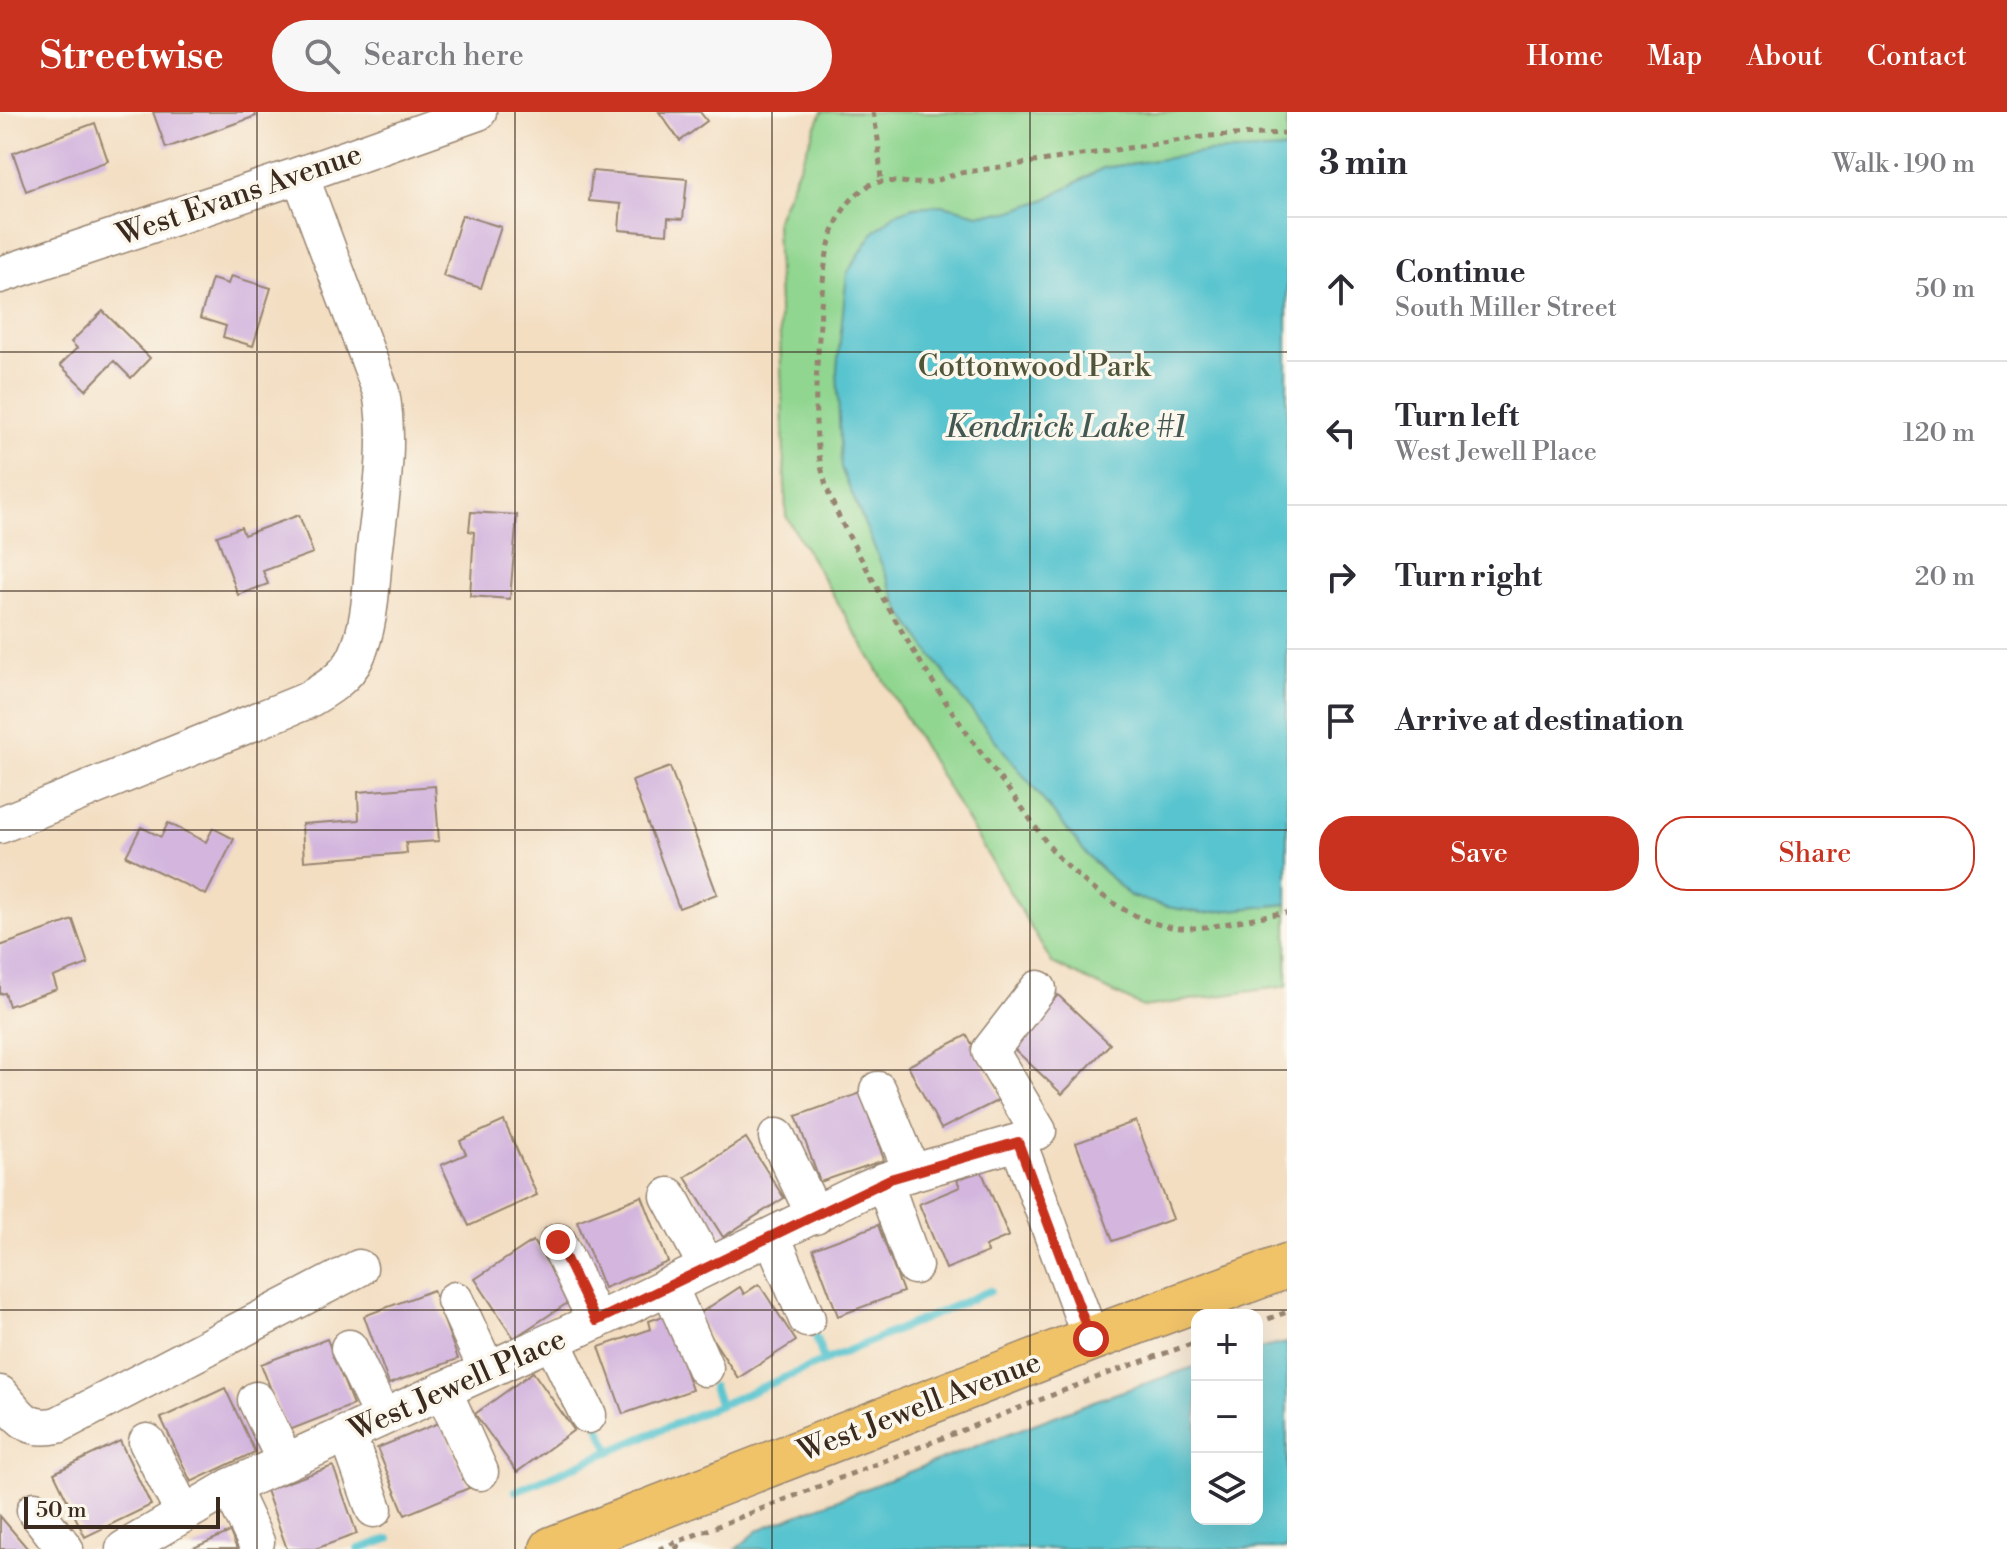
<!DOCTYPE html>
<html lang="en">
<head>
<meta charset="utf-8">
<style>
  :root { --surface:#fff; --page:#f7f7f7; --text:#2b2b33; --muted:#7c7c81; --line:#e1e1e2; --accent:#c8321e }
  body { margin:0; font-family:"Libre Bodoni",serif; background:var(--page); color:var(--text) }
  .controls { position:absolute; right:24px; bottom:24px; display:grid; overflow:hidden; border-radius:16px; box-shadow:0 8px 32px #0002 }
  .controls button { width:72px; height:72px; display:grid; place-items:center; padding:0; border:0; border-bottom:2px solid var(--line); background:var(--surface); color:var(--text); font:40px sans-serif }
  .scale { position:absolute; left:24px; bottom:20px; width:196px; box-sizing:border-box; padding-left:8px; border:4px solid #3b2a1e; border-top:0; font-size:22px; line-height:28px; white-space:nowrap; color:#3b2a1e; -webkit-text-stroke:6px #fbf7ec; paint-order:stroke }
  .stop { position:absolute; width:24px; height:24px; margin:-18px; border:6px solid #c8321e; border-radius:50%; background:#fff }
  .stop.end { background:#c8321e; border-color:#fff; box-shadow:0 2px 8px #0008 }
  .list { margin:0; padding:0; list-style:none }
  h2 { display:flex; justify-content:space-between; align-items:center; height:104px; margin:0; padding:0 32px; font-size:34px }
  h2 small { font-size:26px; font-weight:400; color:var(--muted) }
  .list li { display:grid; grid-template-columns:52px 1fr auto; gap:24px; align-items:center; box-sizing:border-box; height:144px; padding:0 32px; border-top:2px solid var(--line) }
  .list b { display:block; font-size:30px; white-space:nowrap }
  .list p { margin:0; font-size:26px; white-space:nowrap; color:var(--muted) }
  .list em { font-size:26px; font-style:normal; color:var(--muted) }
  .actions { display:flex; gap:16px; padding:24px 32px }
  .actions a { flex:1; padding:18px 0; border:2px solid var(--accent); border-radius:32px; text-align:center; font-size:28px; color:var(--accent) }
  .actions .main { background:var(--accent); color:#fff }
  .icon { flex:none; width:44px; height:44px; fill:none; stroke:currentColor; stroke-width:2; stroke-linecap:round; stroke-linejoin:round }
  .map { position:relative; flex:none; width:1287px; height:1437px; overflow:hidden }
  header { display:flex; align-items:center; gap:48px; box-sizing:border-box; height:112px; padding:0 40px; background:var(--accent); color:#fff }
  header strong { font-size:38px }
  nav { display:flex; gap:44px; margin-inline-start:auto; font-size:28px }
  .search { width:560px; height:72px; background:var(--page); display:flex; align-items:center; gap:20px; box-sizing:border-box; padding:0 28px; border-radius:44px; color:var(--muted); font-size:30px }
  main { display:flex }
  aside { flex:1; background:var(--surface) }
  .map>svg:first-child { display:block }
</style>
</head>
<body>
<header>
<strong>Streetwise</strong>
<div class="search"><svg class="icon" aria-label="search" viewBox="0 0 24 24"><circle cx="10" cy="10" r="6"/><path d="M15 15l6 6"/></svg>Search here</div>
<nav><a>Home</a><a>Map</a><a>About</a><a>Contact</a></nav>
</header>
<main>
<div class="map">
<svg width="1287" height="1437" viewBox="0 0 1287 1437">
  <rect width="100%" height="100%" fill="#fbf7ec"/>
  <filter id="ink" filterUnits="userSpaceOnUse"><feTurbulence type="fractalNoise" baseFrequency=".0125" numOctaves="2"/><feDisplacementMap in="SourceGraphic" scale="16" xChannelSelector="R" yChannelSelector="G"/><feConvolveMatrix kernelMatrix="1 2 1 2 8 2 1 2 1" color-interpolation-filters="sRGB"/></filter>
  <filter id="wash" filterUnits="userSpaceOnUse"><feTurbulence type="fractalNoise" baseFrequency=".006" numOctaves="4" result="noise"/><feDisplacementMap in="SourceGraphic" scale="32" xChannelSelector="R" yChannelSelector="G"/><feGaussianBlur stdDeviation="1.8" result="paint"/><feColorMatrix in="noise" values="0 0 0 0 0 0 0 0 0 0 0 0 0 0 0 0 0 1.4 0 .05"/><feComposite in="paint" operator="in"/></filter>
  <g filter="url(#wash)">
    <rect width="100%" height="100%" fill="#f3dec2"/>
    <!-- green -->
    <polygon fill="#90d690" stroke="#668057" stroke-width="2" points="822,0 1287,0 1287,874 1143,895 1052,851 786,404 776,109"/>
    <!-- water -->
    <g fill="#58c4cf" stroke="#4a7776" stroke-width="2">
      <polygon points="1287,37 1287,792 1203,801 1167,795 1130,784 1088,744 963,588 902,501 841,356 837,257 847,161 873,121 895,102 913,95 943,93 978,102 1009,100 1044,88 1103,56 1208,40"/>
      <polygon points="1287,1231 1287,1437 736,1437 760,1417 1094,1289 1197,1254 1197,1407 1257,1407 1257,1237"/>
    </g>
    <g fill="none" stroke-linecap="round" stroke-linejoin="round">
      <!-- stream -->
      <g stroke="#58c4cf" stroke-width="8">
        <polyline points="816,1225 824,1249"/>
        <polyline points="713,1275 720,1293"/>
        <polyline points="599,1314 610,1339"/>
        <polyline points="516,1379 990,1179"/>
        <polyline points="359,1437 389,1427"/>
      </g>
    </g>
    <g id="blocks">
      <!-- building -->
      <g fill="#d3b5de">
        <polygon points="153,0 255,0 256,4 166,36"/>
        <polygon points="659,0 700,0 707,9 680,29"/>
        <polygon points="95,11 108,49 26,79 13,41"/>
        <polygon points="592,59 687,67 683,107 668,106 667,122 619,118 621,92 589,89"/>
        <polygon points="462,103 501,115 481,176 443,164"/>
        <polygon points="231,164 271,176 253,234 223,225 226,214 200,206 212,167 228,172"/>
        <polygon points="103,199 150,246 131,266 114,249 86,278 60,253 77,236 71,230"/>
        <polygon points="471,400 517,403 510,487 470,484 474,420 469,419"/>
        <polygon points="299,403 313,441 263,459 268,472 238,483 217,424 241,415 244,423"/>
        <polygon points="670,655 717,782 679,796 632,669"/>
        <polygon points="435,674 439,729 406,731 407,741 304,749 302,712 359,708 358,680"/>
        <polygon points="168,711 206,730 213,716 234,727 206,783 126,744 141,715 161,725"/>
        <polygon points="73,808 88,852 53,865 57,877 9,894 5,881 0,882 0,834"/>
        <polygon points="1058,883 1110,932 1062,982 1010,933"/>
        <polygon points="967,923 1001,987 941,1017 908,954"/>
        <polygon points="861,981 884,1048 820,1070 796,1004"/>
        <polygon points="504,1009 537,1083 469,1114 441,1053 466,1042 460,1029"/>
        <polygon points="1136,1009 1173,1107 1113,1129 1076,1031"/>
        <polygon points="746,1026 784,1086 723,1125 685,1065"/>
        <polygon points="981,1058 1009,1124 985,1134 988,1140 946,1157 919,1092 960,1075 957,1068"/>
        <polygon points="642,1084 668,1150 604,1176 577,1109"/>
        <polygon points="878,1113 903,1180 838,1204 813,1137"/>
        <polygon points="533,1129 572,1188 514,1226 475,1167"/>
        <polygon points="759,1172 796,1229 738,1266 697,1203 740,1175 744,1182"/>
        <polygon points="433,1178 458,1247 389,1272 364,1204"/>
        <polygon points="666,1203 692,1278 623,1302 599,1235 651,1217 649,1209"/>
        <polygon points="327,1227 353,1293 287,1319 261,1252"/>
        <polygon points="533,1260 574,1318 517,1360 475,1302"/>
        <polygon points="225,1276 255,1340 191,1370 161,1306"/>
        <polygon points="441,1310 469,1376 405,1403 377,1336"/>
        <polygon points="120,1329 151,1393 85,1425 54,1361"/>
        <polygon points="333,1354 357,1422 315,1437 287,1437 266,1378"/>
        <polygon points="0,1404 28,1437 0,1437"/>
        <polygon points="230,1420 237,1437 191,1437"/>
      </g>
    </g>
  </g>
  <g filter="url(#ink)">
    <use href="#blocks" fill-opacity="0" stroke="#978470" stroke-width="2"/>
    <g fill="none" stroke-linecap="round" stroke-linejoin="round">
      <!-- minor casing -->
      <g stroke="#978470" stroke-width="39">
        <g id="minor">
          <polyline points="0,163 300,63 478,0"/>
          <path d="M 0,713 L 306,589 C 325,578 346,566 356,545 C 370,515 371,476 374,444 C 380,389 391,334 381,280 L 300,63"/>
          <polyline points="878,978 912,1060"/>
          <polyline points="1038,1019 990,939 1038,877"/>
          <polyline points="777,1025 815,1104"/>
          <polyline points="884,1069 914,1154"/>
          <polyline points="669,1084 707,1155"/>
          <polyline points="772,1124 807,1207"/>
          <polyline points="558,1130 596,1209"/>
          <polyline points="669,1174 705,1256"/>
          <polyline points="455,1188 487,1258"/>
          <polyline points="552,1229 588,1303"/>
          <polyline points="349,1236 382,1305"/>
          <polyline points="443,1278 480,1360"/>
          <path d="M 0,1282 C 20,1304 25,1320 58,1313 L 359,1156"/>
          <polyline points="256,1288 285,1349"/>
          <polyline points="347,1321 374,1397"/>
          <polyline points="147,1330 184,1402"/>
          <polyline points="230,1375 256,1430"/>
          <polyline points="35,1398 65,1437"/>
          <polyline points="124,1437 230,1375 622,1197 860,1080 890,1067 1018,1030 1091,1227"/>
        </g>
      </g>
      <!-- major casing -->
      <g stroke="#978470" stroke-width="47">
        <polyline id="major" points="552,1437 1091,1227 1287,1154"/>
      </g>
      <!-- path -->
      <g stroke="#978470" stroke-width="5" stroke-dasharray="6 6" stroke-linecap="butt">
        <polyline points="873,0 878,27 881,69"/>
        <path d="M 1287,21 L 1209,24 L 960,61 C 949,64 937,69 925,71 C 907,73 883,64 866,75 C 827,101 824,153 821,195 C 818,252 808,320 827,376 C 838,408 857,438 873,468 C 917,549 961,617 1018,690 C 1032,709 1045,731 1061,748 C 1085,772 1114,795 1145,808 C 1196,828 1236,805 1287,801"/>
        <polyline points="1257,1211 1287,1200"/>
        <polyline points="659,1437 1101,1264 1197,1230"/>
        <polyline points="675,1437 684,1430"/>
      </g>
      <!-- minor -->
      <use href="#minor" stroke="#fff" stroke-width="36"/>
      <!-- major -->
      <use href="#major" stroke="#f0c369" stroke-width="44"/>
    </g>
  </g>
  <g fill="none" stroke-linecap="round" stroke-linejoin="round" filter="url(#ink)">
    <!-- route -->
    <polyline stroke="#c8321e" stroke-width="10" points="558,1130 596,1209 890,1067 1018,1030 1091,1227"/>
  </g>
  <!-- grid -->
  <path fill="none" stroke="#3b2a1e" stroke-width="2" stroke-opacity="0.55" d="M 257,0 L 257,1437M 515,0 L 515,1437M 772,0 L 772,1437M 1030,0 L 1030,1437M 0,240 L 1287,240M 0,479 L 1287,479M 0,718 L 1287,718M 0,958 L 1287,958M 0,1198 L 1287,1198"/>
  <g text-anchor="middle" stroke-width="7" stroke-linejoin="round" paint-order="stroke">
    <!-- street labels -->
    <g font-size="30" fill="#3b2a1e" stroke="#fbf7ec">
      <text transform="translate(239 82) rotate(-19)" y="10">West Evans Avenue</text>
      <text transform="translate(457 1272) rotate(-24)" y="10">West Jewell Place</text>
      <text transform="translate(919 1294) rotate(-21)" y="10">West Jewell Avenue</text>
    </g>
    <!-- park labels -->
    <g font-size="30" fill="#50553a" stroke="#fbf7ec">
      <text x="1034" y="264">Cottonwood Park</text>
    </g>
    <!-- water labels -->
    <g font-size="32" font-style="italic" fill="#445853" stroke="#fbf7ec">
      <text x="1065" y="325">Kendrick Lake #1</text>
    </g>
  </g>
</svg>
<div class="controls">
<button>+</button>
<button>−</button>
<button><svg class="icon" aria-label="layers" viewBox="0 0 24 24"><path d="M12 4l9 5-9 5-9-5zM3 14l9 5 9-5"/></svg></button>
</div>
<div class="scale">50 m</div>
<div class="stop" style="left:1091px;top:1227px"></div>
<div class="stop end" style="left:558px;top:1130px"></div>
</div>
<aside>
<h2>3 min<small>Walk · 190 m</small></h2>
<ul class="list">
<li><svg class="icon" aria-label="ahead" viewBox="0 0 24 24"><path d="M12 20V5M6 11l6-6 6 6"/></svg><div><b>Continue</b><p>South Miller Street</p></div><em>50 m</em></li>
<li><svg class="icon" aria-label="left" viewBox="0 0 24 24"><path d="M17 20v-9H6M10 6l-5 5 5 5"/></svg><div><b>Turn left</b><p>West Jewell Place</p></div><em>120 m</em></li>
<li><svg class="icon" aria-label="right" viewBox="0 0 24 24"><path d="M7 20v-9h11M14 6l5 5-5 5"/></svg><div><b>Turn right</b></div><em>20 m</em></li>
<li><svg class="icon" aria-label="arrive" viewBox="0 0 24 24"><path d="M6 21V4h12l-3 4 3 4H6"/></svg><div><b>Arrive at destination</b></div></li>
</ul>
<div class="actions"><a class="main">Save</a><a>Share</a></div>
</aside>
</main>
</body>
</html>
